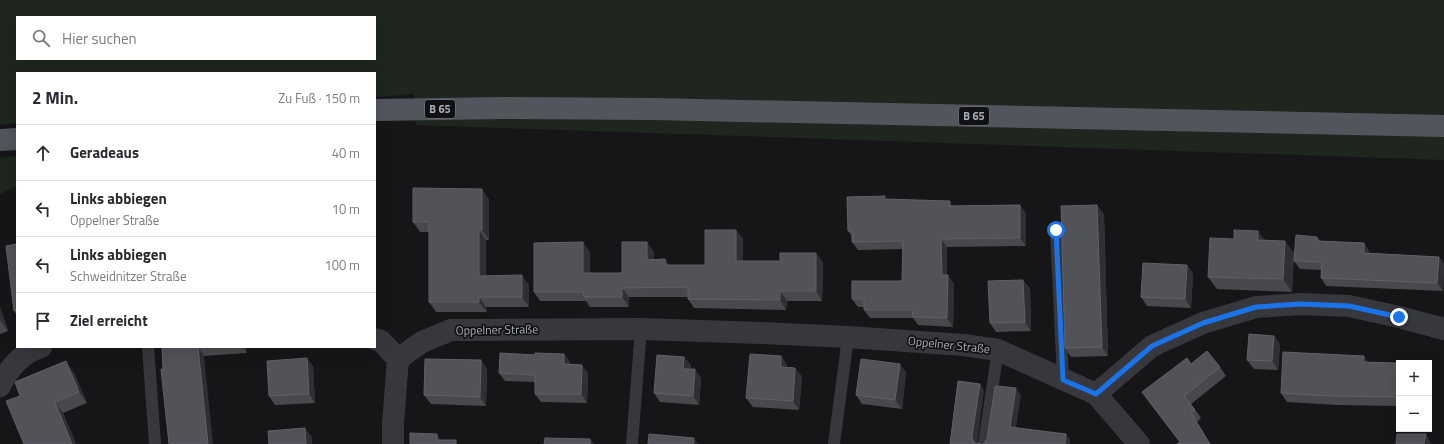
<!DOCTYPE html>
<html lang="de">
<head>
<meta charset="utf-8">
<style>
  :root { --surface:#fff; --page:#f2f2f3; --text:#2b2b33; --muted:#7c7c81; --line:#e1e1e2 }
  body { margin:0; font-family:"Titillium Web",sans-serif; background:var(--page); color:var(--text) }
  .controls { position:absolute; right:12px; bottom:12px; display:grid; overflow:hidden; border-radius:0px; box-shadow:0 4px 16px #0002 }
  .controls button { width:36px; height:36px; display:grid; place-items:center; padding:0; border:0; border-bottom:1px solid var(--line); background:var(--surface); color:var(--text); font:20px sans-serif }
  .stop { position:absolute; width:12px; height:12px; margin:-9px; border:3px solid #1a73e8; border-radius:50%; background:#fff }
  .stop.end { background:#1a73e8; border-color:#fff; box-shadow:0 1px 4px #0008 }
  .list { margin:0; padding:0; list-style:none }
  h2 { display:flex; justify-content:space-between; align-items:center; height:52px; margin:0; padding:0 16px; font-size:17px }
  h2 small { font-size:13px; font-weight:400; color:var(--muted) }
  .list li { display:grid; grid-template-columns:26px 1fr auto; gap:12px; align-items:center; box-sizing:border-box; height:56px; padding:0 16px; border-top:1px solid var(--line) }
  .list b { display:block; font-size:15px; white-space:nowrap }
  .list p { margin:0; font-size:13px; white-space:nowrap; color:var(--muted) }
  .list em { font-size:13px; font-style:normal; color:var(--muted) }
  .icon { flex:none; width:22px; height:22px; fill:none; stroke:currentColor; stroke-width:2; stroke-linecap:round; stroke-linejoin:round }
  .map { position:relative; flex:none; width:1444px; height:444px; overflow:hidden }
  .search { position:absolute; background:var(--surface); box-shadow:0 4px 16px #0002; left:16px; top:16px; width:360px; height:44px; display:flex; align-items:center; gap:10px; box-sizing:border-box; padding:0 14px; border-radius:0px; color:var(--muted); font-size:15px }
  .panel { position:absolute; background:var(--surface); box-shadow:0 4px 16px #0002; left:16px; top:72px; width:360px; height:276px; border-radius:0px }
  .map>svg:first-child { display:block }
</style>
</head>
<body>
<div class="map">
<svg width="1444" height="444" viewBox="0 0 1444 444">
  <rect width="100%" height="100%" fill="#161618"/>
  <!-- green -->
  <g fill="#1e261f" fill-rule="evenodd">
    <path d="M 0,0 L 1444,0 L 1444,160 L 416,125 L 414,94 L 375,97 L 375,73 L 17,73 L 17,123 L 0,125 ZM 17,17 L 375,17 L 375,59 L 17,59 Z"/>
    <polygon points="17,156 17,186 0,194 0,158"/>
  </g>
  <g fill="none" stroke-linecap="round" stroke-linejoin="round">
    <!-- service -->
    <g stroke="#37383d" stroke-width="12">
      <polyline points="1056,230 1063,379"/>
      <polyline points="148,347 155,444"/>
      <polyline points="632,444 641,329"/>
      <polyline points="834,444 848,337"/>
      <polyline points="984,444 998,350"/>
    </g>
    <!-- minor -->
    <g stroke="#37383d" stroke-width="22">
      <polyline points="375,339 381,341 398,359"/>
      <path d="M 0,386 C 9,368 21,353 41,347"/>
      <polyline points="1096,394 1152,346 1203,323 1256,307 1301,304 1349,306 1399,317 1444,329"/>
      <polyline points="393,444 393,424 398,359 422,342 451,330 641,329 761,333 848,337 964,345 998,350 1096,394 1139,444"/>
    </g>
    <!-- primary -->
    <g stroke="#53555c" stroke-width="22">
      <polyline points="375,110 504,108 653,109 1444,126"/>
      <polyline points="0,140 17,139"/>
    </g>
  </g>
  <!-- wall -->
  <g fill="#47494d">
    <polygon points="482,189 489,200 489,240 486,240 486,276 529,285 529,307 486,307 487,312 436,312 429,302 429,232 420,232 413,222"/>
    <polygon points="887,199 953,206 1020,205 1026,214 1026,246 947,247 947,275 954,284 953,327 918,325 913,318 870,318 864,310 864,307 858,307 852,299 902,281 903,249 858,250 852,242 852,236 848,231"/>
    <polygon points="1104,214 1108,356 1071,357 1065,348"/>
    <polygon points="736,230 743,239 743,261 823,262 822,301 787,301 786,310 694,308 688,299 688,297 629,297 629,307 590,307 586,301 540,301 534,292 590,252 590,273 622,273 654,252 654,260 669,265 705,265"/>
    <polygon points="1317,237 1320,241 1364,243 1369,251 1369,253 1439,257 1444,264 1443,291 1326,286 1321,278 1321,270 1300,269 1294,261"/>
    <polygon points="1234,239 1264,240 1294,253 1292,292 1217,289 1208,277"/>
    <polygon points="17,244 17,315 14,311"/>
    <polygon points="1187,265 1193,274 1191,308 1147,306 1141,297"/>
    <polygon points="1023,280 1030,289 1031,331 996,332 990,323"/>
    <polygon points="0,307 8,331 0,334"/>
    <polygon points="1274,336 1280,345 1278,370 1254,369 1247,360"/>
    <polygon points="162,347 247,347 247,353 204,356 163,369"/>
    <polygon points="564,354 570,362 570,364 588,373 587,403 541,402 535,394 535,382 505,381 499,373 535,355"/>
    <polygon points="781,356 787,365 787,367 795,368 802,377 799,410 753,407 746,398"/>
    <polygon points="684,357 691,366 690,369 701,378 699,405 660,402 654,393"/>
    <polygon points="307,358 313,367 315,403 275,405 269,396"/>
    <polygon points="481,360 487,369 486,406 431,404 424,395"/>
    <polygon points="1368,362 1396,363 1399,367 1399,406 1338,405 1287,402 1281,393"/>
    <polygon points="900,364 906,373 902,409 862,404 856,395"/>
    <polygon points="1191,364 1220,367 1226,376 1191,404 1201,418 1197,422 1210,444 1177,444 1180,442 1142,392"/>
    <polygon points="74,373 87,403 63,413 76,444 24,444 20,396"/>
  </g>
  <!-- shaded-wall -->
  <g fill="#2f3033">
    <polygon points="482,189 489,200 489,240 482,230"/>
    <polygon points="950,201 955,209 949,206"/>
    <polygon points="1020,205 1026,214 1026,246 1020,238"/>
    <polygon points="1097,205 1104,214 1108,356 1102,347"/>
    <polygon points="479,230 486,240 486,286 479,276"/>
    <polygon points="736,230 743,239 743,270 736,261"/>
    <polygon points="1258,231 1267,243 1258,240"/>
    <polygon points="941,239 947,247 947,283 942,275"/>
    <polygon points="1285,241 1294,253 1292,292 1283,279"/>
    <polygon points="583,242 590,252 590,282 583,273"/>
    <polygon points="647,242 654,252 654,269 647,260"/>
    <polygon points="1364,243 1369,251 1369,260 1364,253"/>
    <polygon points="816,253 823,262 822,301 816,291"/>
    <polygon points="1439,257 1444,264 1443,291 1437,283"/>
    <polygon points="665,259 672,268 666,265"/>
    <polygon points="1187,265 1193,274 1191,308 1185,299"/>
    <polygon points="522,275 529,285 529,307 522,297"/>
    <polygon points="948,275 954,284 953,327 947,318"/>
    <polygon points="1023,280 1030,289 1031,331 1025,322"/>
    <polygon points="622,288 629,297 629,307 622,297"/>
    <polygon points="780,291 787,301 786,310 780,300"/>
    <polygon points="479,297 486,307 487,312 479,302"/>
    <polygon points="0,307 8,331 0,320"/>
    <polygon points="1274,336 1280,345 1278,370 1272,361"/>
    <polygon points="198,347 204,356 213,444 208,444"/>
    <polygon points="243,347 247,347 247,353"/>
    <polygon points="564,354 570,362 570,372 564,364"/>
    <polygon points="781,356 787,365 787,376 781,367"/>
    <polygon points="1364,356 1370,365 1363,362"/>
    <polygon points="684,357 691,366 690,378 683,369"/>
    <polygon points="307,358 313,367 315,403 309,394"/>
    <polygon points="481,360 487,369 486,406 480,397"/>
    <polygon points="66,361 74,373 87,403 79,392"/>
    <polygon points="1396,363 1399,367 1399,376 1396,372"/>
    <polygon points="900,364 906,373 902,409 895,400"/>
    <polygon points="582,365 588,373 587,403 581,394"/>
    <polygon points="795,368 802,377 799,410 793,401"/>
    <polygon points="695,369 701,378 699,405 693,396"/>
    <polygon points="980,384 984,391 977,444 975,444 973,440 972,436"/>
    <polygon points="1016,388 1021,395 1015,434 1010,427"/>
    <polygon points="55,402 63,413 76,444 72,444"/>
    <polygon points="305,428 312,437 312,444 306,444"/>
    <polygon points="437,434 443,443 437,440"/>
    <polygon points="1066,434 1070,440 1070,444 1065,444"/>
    <polygon points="1426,434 1431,443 1431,444 1424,444"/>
    <polygon points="694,438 698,444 693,444"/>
    <polygon points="590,439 594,444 590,444"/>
  </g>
  <!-- building -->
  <g fill="#525359" stroke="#5f6168">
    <polygon points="413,188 482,189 482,230 479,230 479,276 522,275 522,297 479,297 479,302 429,302 429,222 413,222"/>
    <polygon points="885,196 885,199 950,201 949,206 1020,205 1020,238 941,239 942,275 948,275 947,318 912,317 913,310 864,310 864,299 852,299 852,281 902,281 903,241 852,242 852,231 848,231 847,197"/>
    <polygon points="1097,205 1102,347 1065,348 1061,206"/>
    <polygon points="705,230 736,230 736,261 780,261 780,253 816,253 816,291 780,291 780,300 688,299 688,287 622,288 622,297 584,297 583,292 534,292 534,243 583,242 583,273 622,273 622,242 647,242 647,260 665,259 666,265 705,265"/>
    <polygon points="1234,230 1258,231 1258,240 1285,241 1283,279 1208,277 1210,238 1234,239"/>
    <polygon points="1296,235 1317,237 1317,241 1364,243 1364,253 1439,257 1437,283 1321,278 1322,262 1294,261"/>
    <polygon points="17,244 17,310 14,311 6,246"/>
    <polygon points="1143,263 1187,265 1185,299 1141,297"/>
    <polygon points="1023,280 1025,322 990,323 988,281"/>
    <polygon points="1249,334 1274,336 1272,361 1247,360"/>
    <polygon points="162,347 198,347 208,444 169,444 161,369 163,369"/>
    <polygon points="1207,351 1220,367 1184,396 1195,410 1191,413 1210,444 1177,444 1180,442 1142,392 1187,358 1191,364"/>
    <polygon points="1283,352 1364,356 1363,362 1396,363 1396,372 1399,372 1399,397 1332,396 1281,393"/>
    <polygon points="500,353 535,355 535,353 564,354 564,364 582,365 581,394 535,394 535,375 499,373"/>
    <polygon points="750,354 781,356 781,367 795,368 793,401 746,398"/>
    <polygon points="657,355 684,357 683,369 695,369 693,396 654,393"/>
    <polygon points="307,358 309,394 269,396 267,361"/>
    <polygon points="425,359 481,360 480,397 424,395"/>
    <polygon points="861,359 900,364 895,400 856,395"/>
    <polygon points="66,361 79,392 55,402 72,444 24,444 6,401 20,396 15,382"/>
    <polygon points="958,381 980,384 972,436 973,440 975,443 981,444 950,444"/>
    <polygon points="997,386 1016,388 1010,427 1066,434 1065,444 983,444 987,439 995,387"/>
    <polygon points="305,428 306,444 269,444 268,431"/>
    <polygon points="410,433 437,434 437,440 456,440 456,444 410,444"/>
    <polygon points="649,434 694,438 693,444 648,444"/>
    <polygon points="1397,434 1426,434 1424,444 1396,444"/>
    <polygon points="545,438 590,439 590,444 544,444"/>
  </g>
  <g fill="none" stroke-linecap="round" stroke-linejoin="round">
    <!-- route -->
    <polyline stroke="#1a73e8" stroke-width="5" points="1056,230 1063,380 1096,394 1152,346 1203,323 1256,307 1300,304 1349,306 1399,317"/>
  </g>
  <g text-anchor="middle" stroke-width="3.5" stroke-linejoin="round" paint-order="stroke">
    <!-- shield labels -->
    <g fill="#111113" stroke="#7b7e86" stroke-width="1">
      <rect x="425" y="100" width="30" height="18" rx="3"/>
      <rect x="959" y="107" width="30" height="18" rx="3"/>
    </g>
    <g font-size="11" font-weight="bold" fill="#a8adb8">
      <text x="440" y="113">B 65</text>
      <text x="974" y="120">B 65</text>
    </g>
    <!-- street labels -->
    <g font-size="12" fill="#a8adb8" stroke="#111113">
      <text transform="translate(497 330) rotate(-1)" y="4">Oppelner Straße</text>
      <text transform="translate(949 345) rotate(6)" y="4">Oppelner Straße</text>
    </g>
  </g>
</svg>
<div class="controls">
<button>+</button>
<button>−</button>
</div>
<div class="stop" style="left:1056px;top:230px"></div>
<div class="stop end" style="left:1399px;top:317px"></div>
<div class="search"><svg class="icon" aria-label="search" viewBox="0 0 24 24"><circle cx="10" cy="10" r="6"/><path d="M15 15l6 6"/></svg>Hier suchen</div>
<section class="panel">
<h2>2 Min.<small>Zu Fuß · 150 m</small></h2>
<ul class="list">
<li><svg class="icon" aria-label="ahead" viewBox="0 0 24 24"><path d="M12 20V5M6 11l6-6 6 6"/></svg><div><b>Geradeaus</b></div><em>40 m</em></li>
<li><svg class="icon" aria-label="left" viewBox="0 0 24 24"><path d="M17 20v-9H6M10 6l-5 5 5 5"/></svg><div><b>Links abbiegen</b><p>Oppelner Straße</p></div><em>10 m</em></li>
<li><svg class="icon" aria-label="left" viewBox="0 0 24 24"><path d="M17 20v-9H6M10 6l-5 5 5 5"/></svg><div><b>Links abbiegen</b><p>Schweidnitzer Straße</p></div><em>100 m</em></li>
<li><svg class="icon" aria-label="arrive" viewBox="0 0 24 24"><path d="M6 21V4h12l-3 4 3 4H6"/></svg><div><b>Ziel erreicht</b></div></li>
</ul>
</section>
</div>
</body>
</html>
